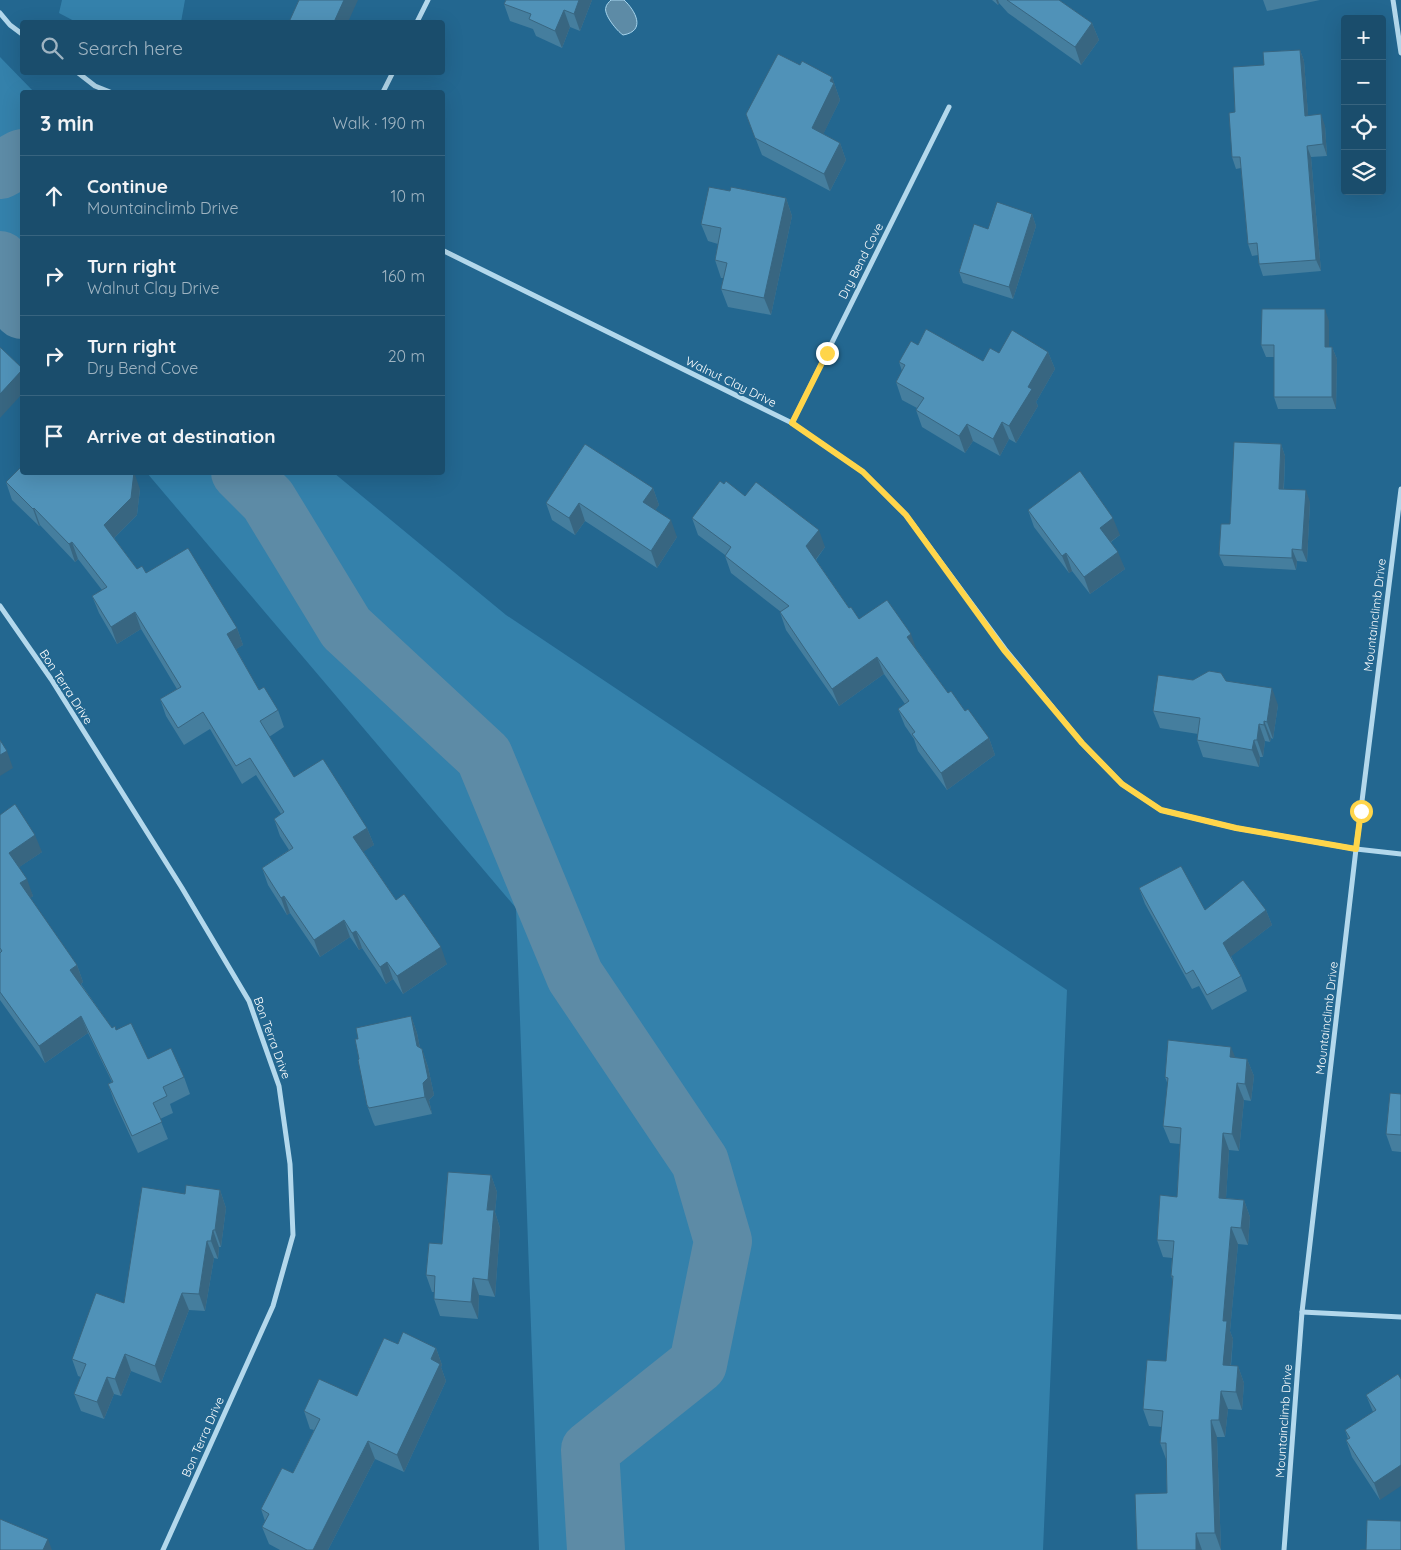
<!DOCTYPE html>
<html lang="en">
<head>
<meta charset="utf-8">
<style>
  :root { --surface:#1a4d6c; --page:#275774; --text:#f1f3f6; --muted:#9fb4c2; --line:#38647f }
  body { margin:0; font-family:Quicksand,sans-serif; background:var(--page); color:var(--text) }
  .controls { position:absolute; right:15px; top:15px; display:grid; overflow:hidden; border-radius:5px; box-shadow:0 5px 20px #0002 }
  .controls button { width:45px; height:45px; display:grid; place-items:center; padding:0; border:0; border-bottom:1px solid var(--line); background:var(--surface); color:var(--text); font:25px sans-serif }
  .stop { position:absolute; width:15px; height:15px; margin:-11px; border:4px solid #ffd54a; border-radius:50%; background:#fff }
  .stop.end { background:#ffd54a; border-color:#fff; box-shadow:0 1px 5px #0008 }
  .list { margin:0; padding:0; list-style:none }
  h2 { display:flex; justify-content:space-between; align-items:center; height:65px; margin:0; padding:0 20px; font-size:21px }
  h2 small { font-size:16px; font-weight:400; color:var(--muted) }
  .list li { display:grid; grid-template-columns:32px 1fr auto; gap:15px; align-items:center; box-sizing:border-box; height:80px; padding:0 20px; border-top:1px solid var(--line) }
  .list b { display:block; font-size:19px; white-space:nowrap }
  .list p { margin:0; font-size:16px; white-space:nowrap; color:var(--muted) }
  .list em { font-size:16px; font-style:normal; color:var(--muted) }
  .icon { flex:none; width:28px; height:28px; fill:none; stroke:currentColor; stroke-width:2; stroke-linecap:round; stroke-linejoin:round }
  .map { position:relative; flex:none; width:1401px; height:1550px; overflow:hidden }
  .search { position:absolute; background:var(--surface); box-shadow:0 5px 20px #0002; left:20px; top:20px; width:425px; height:55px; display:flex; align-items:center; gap:12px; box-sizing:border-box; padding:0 18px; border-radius:5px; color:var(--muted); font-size:19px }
  .panel { position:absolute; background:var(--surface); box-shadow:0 5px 20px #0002; left:20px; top:90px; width:425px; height:385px; border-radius:5px }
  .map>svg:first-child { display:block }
</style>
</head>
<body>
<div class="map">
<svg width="1401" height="1550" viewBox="0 0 1401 1550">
  <rect width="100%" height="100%" fill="#236790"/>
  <!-- green -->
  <g fill="#3481ab">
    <polygon points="62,0 185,0 181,22 76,22 59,13"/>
    <polygon points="0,57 34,92 22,92 22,326 0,300"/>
    <polygon points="147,473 334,473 506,615 1067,990 1043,1550 539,1550 516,908"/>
  </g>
  <!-- water -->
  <path fill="#5d8ba6" stroke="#a7d5ed" d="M 611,0 L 624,0 C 635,10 647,31 623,35 C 617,31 603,14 606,7 C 606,5 609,2 611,0 Z"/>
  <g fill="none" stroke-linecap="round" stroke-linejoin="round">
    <!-- river -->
    <g stroke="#5d8ba6" stroke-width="58">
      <polyline points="0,170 22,158"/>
      <polyline points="0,260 22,310"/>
      <polyline points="240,472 268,500 346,628 484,756 575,976 700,1162 723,1241 698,1364 590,1450 596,1550"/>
    </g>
    <!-- minor -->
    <g stroke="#b3d8ec" stroke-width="5">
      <polyline points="1393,0 1401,53"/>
      <polyline points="0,13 10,25 22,34"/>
      <polyline points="417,22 428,0"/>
      <polyline points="77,72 95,86 110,92"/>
      <polyline points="383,92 393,72"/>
      <polyline points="442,250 792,423 863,472 906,515 1005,649 1082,743 1122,784 1161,810 1236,828 1356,849 1401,854"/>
      <polyline points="792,423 949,107"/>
      <polyline points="0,606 51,679 182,888 249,1001 279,1086 290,1164 293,1235 273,1306 163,1550"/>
      <polyline points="1302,1312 1401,1317"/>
      <polyline points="1284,1550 1302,1312 1356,849 1401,489"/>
    </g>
  </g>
  <!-- wall -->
  <g fill="#457e9e">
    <polygon points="506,0 592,0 580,31 570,27 562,48 536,36 533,29 510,21 504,4"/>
    <polygon points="992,0 1059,0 1092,23 1099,40 1081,65 1008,13 999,3 998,5"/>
    <polygon points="1263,0 1320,0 1267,11"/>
    <polygon points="1300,50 1304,61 1308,115 1325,126 1327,156 1311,157 1321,271 1263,276 1259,264 1258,255 1252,256 1248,244 1241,168 1236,169 1232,157 1235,112 1264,65"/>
    <polygon points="800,65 832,77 840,100 823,134 840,143 846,160 830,191 762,155 746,114"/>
    <polygon points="730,191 786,198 792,216 771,315 728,307 721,289 724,278 721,278 715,260 718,244 708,241 701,224"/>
    <polygon points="1032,214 1036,226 1013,299 963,283 959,272 988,229"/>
    <polygon points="1329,321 1329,347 1332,347 1337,359 1336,409 1278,409 1274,397 1274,357 1266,357 1261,345"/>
    <polygon points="918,345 983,361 999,353 1048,352 1055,369 1036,402 1038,406 1016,443 1009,439 1000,456 973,441 965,453 922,427 916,410 917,408 902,400 896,382 902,371 899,362"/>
    <polygon points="1281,444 1285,456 1284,489 1310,502 1307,562 1297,561 1296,570 1224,566 1219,555 1230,524"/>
    <polygon points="6,482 140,489 137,515 114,538 137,569 146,573 237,628 243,645 236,649 259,690 278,710 284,727 269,737 294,777 367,828 374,845 363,851 396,900 447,964 403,994 393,979 386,984 362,948 359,950 350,937 320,957 290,913 287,915 268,885 262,868 289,850 280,836 274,819 281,814 256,775 242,784 210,729 184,745 166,716 160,699 177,689 141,629 117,644 99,613 92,596 102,590 78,559 75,562 40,525 39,526 12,500"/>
    <polygon points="724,484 825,547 816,560 849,608 859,619 917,650 948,693 965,711 989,738 995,755 947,790 918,751 914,739 905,726 898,709 905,704 884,674 839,706 786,630 780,612 781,612 731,573 725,556 725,555 698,535 692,518"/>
    <polygon points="653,488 659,505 655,510 677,537 657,568 585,521 575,535 552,520 546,503"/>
    <polygon points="1028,510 1120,535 1111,542 1125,569 1090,594 1072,571 1069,573 1034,527"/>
    <polygon points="1193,680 1226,681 1278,705 1273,739 1271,738 1270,742 1265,741 1263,757 1260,757 1259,767 1203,757 1197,740 1198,734 1160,728 1153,711"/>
    <polygon points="0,815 42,852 19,867 33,896 30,898 77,965 83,982 81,984 112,1028 116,1030 148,1059 184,1077 190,1094 170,1104 173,1113 160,1119 168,1139 138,1153 114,1101 108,1084 112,1082 88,1033 45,1063 0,1000"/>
    <polygon points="1139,888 1205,910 1266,910 1272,925 1231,956 1241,976 1247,991 1212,1010 1199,986 1192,989 1145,904"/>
    <polygon points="411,1016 417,1033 420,1048 422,1049 428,1067 434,1095 429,1100 432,1114 375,1126 373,1122 367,1105 359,1059 358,1039"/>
    <polygon points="1235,1058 1247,1059 1254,1076 1251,1101 1244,1100 1239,1151 1229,1150 1226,1198 1244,1200 1250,1217 1248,1245 1238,1244 1230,1331 1233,1339 1231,1366 1238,1366 1244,1383 1242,1410 1228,1409 1225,1437 1217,1437 1221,1550 1137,1550 1167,1493 1166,1459 1160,1443 1162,1427 1149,1426 1143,1409 1166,1361 1173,1281 1171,1276 1172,1258 1163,1257 1157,1240 1177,1197 1180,1144 1170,1143 1163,1126 1168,1085 1165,1077"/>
    <polygon points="1401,1094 1401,1152 1392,1151 1386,1134"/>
    <polygon points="491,1175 497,1192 495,1212 500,1228 495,1297 479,1295 478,1319 440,1316 434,1299 434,1292 432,1292 426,1275 442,1244"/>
    <polygon points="220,1190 226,1208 221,1247 219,1247 218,1259 214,1258 205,1311 189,1310 161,1383 131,1371 121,1396 114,1394 104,1419 81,1411 74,1394 81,1377 78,1376 72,1359 124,1303 185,1194"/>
    <polygon points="398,1344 436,1348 442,1365 441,1367 446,1381 404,1472 375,1459 328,1550 280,1550 269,1544 262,1527 265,1521 261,1509 293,1473 314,1430 310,1429 304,1411 357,1396"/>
    <polygon points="1398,1374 1380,1500 1352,1457 1346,1440 1348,1439 1345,1430 1373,1412 1366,1395"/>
  </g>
  <!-- shaded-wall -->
  <g fill="#386681">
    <polygon points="344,0 358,0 348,22 334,22"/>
    <polygon points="579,0 592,0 580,31 574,14"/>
    <polygon points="996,0 998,0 999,3 998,5"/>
    <polygon points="564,10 570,27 562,48 555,31"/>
    <polygon points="1092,23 1099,40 1081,65 1075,47"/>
    <polygon points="1300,50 1304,61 1309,127 1305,116"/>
    <polygon points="832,77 840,100 818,145 812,128"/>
    <polygon points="1321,114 1325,126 1327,156 1323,144"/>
    <polygon points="840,143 846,160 830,191 824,174"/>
    <polygon points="1307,146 1311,157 1321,271 1316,260"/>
    <polygon points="786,198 792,216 771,315 764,298"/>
    <polygon points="1032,214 1036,226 1013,299 1009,287"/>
    <polygon points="1325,309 1329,321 1329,359 1325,347"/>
    <polygon points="1332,347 1337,359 1336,409 1332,397"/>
    <polygon points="1048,352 1055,369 1036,402 1038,406 1016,443 1009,426 1028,387"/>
    <polygon points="22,370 22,394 0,418 0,394"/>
    <polygon points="1002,422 1009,439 1000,456 993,439"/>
    <polygon points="967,424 973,441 965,453 959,436"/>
    <polygon points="1281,444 1285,456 1283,501 1279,489"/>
    <polygon points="134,472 140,489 137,515 110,542 104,525"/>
    <polygon points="653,488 659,505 649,519 643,502"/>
    <polygon points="1306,490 1310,502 1307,562 1302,550"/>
    <polygon points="579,503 585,521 575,535 569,518"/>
    <polygon points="34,508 40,525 39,526 33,509"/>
    <polygon points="1113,518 1120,535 1106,545 1100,528"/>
    <polygon points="671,520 677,537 657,568 651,551"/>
    <polygon points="819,530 825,547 813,563 806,546"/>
    <polygon points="72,542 78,559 75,562 69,544"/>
    <polygon points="1292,549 1297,561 1296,570 1292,558"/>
    <polygon points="1118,552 1125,569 1090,594 1084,577"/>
    <polygon points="1066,553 1072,571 1069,573 1062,556"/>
    <polygon points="135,612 141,629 117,644 111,627"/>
    <polygon points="237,628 243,645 233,651 227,634"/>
    <polygon points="911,634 917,651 907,637"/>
    <polygon points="877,657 884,674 839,706 832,689"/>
    <polygon points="1272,688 1278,705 1273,739 1267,722"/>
    <polygon points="1264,721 1271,738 1270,742 1264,725"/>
    <polygon points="1259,724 1265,741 1263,757 1257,740"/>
    <polygon points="989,738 995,755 947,790 941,773"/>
    <polygon points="1254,740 1260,757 1259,767 1252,750"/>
    <polygon points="7,751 13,768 0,776 0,755"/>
    <polygon points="367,828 374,845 360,854 353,837"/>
    <polygon points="35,835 42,852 15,870 9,853"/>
    <polygon points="27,879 33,896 26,901 20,883"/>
    <polygon points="284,896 290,913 287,915 281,898"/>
    <polygon points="1266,910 1272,925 1229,958 1223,943"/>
    <polygon points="344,920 350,937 320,957 314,940"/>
    <polygon points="356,931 362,948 359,950 352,933"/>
    <polygon points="441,947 447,964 403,994 397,976"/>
    <polygon points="387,962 393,979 386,984 380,967"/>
    <polygon points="77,965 83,982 77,987 70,970"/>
    <polygon points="81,1016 88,1033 45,1063 39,1046"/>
    <polygon points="411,1016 417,1033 423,1063 417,1046"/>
    <polygon points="1231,1047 1238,1064 1230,1057"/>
    <polygon points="422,1049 428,1067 434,1095 429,1100 432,1114 425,1097 423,1083"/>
    <polygon points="1247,1059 1254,1076 1251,1101 1245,1084"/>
    <polygon points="1237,1083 1244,1100 1239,1151 1232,1134"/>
    <polygon points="1223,1133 1229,1150 1225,1215 1219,1198"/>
    <polygon points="491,1175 497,1192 495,1212 500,1228 495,1297 488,1280 487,1210"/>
    <polygon points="220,1190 226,1208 221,1247 215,1230"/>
    <polygon points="1244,1200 1250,1217 1248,1245 1241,1228"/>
    <polygon points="1231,1227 1238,1244 1230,1331 1233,1339 1229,1382 1223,1365 1223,1321"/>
    <polygon points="213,1230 219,1247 218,1259 211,1241"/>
    <polygon points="207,1241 214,1258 205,1311 199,1294"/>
    <polygon points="473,1278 479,1295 478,1319 471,1302"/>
    <polygon points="182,1293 189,1310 161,1383 155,1366"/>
    <polygon points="436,1348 442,1365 441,1367 446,1381 404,1472 397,1455 431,1359"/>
    <polygon points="125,1354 131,1371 121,1396 115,1379"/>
    <polygon points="1238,1366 1244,1383 1242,1410 1236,1392"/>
    <polygon points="107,1377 114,1394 104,1419 97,1402"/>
    <polygon points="1221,1391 1228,1409 1225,1437 1219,1420"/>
    <polygon points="1211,1420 1217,1437 1221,1550 1215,1533"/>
    <polygon points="368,1441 375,1459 328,1550 313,1550"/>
    <polygon points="1401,1465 1401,1486 1380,1500 1374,1483"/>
    <polygon points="1196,1533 1202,1550 1196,1550"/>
    <polygon points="48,1539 52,1550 43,1550"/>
  </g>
  <!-- building -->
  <g fill="#5092b8" stroke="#386681">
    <polygon points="299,0 344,0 334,22 289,22"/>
    <polygon points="506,0 579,0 574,14 564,10 555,31 529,19 531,14 504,4"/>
    <polygon points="1007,0 1059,0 1092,23 1075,47"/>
    <polygon points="1300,50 1305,116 1321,114 1323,144 1307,146 1316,260 1259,264 1257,243 1248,244 1240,157 1232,157 1229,113 1235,112 1233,67 1264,65 1263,52"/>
    <polygon points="778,54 800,65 802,61 832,77 830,81 834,83 812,128 840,143 824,174 755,138 746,114"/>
    <polygon points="709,187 730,191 731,187 786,198 764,298 721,289 727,263 715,260 721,228 701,224"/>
    <polygon points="997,202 1032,214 1009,287 959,272 974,224 988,229"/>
    <polygon points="1262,309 1325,309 1325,347 1332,347 1332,397 1274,397 1274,345 1261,345"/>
    <polygon points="926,329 983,361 990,348 999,353 1012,330 1048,352 1028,387 1032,389 1009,426 1002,422 993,439 967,424 959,436 916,410 924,398 896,382 905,365 899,362 911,341 918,345"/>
    <polygon points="0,347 22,368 22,370 0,394"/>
    <polygon points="1234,442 1281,444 1279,489 1306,490 1302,550 1292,549 1292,558 1219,555 1221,524 1230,524"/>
    <polygon points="585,444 653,488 643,502 671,520 651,551 579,503 569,518 546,503"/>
    <polygon points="22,466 22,472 134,472 131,498 104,525 137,569 142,566 146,573 188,548 237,628 227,634 259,690 264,687 278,710 260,721 294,777 323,759 367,828 353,837 396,900 404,894 441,947 397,976 387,962 380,967 356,931 352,933 344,920 314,940 284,896 281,898 262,868 293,848 274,819 284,812 250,758 236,766 203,712 178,728 160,699 181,687 135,612 111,627 92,596 107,587 72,542 69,544 34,508 33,509 6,482"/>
    <polygon points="1080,471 1113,518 1100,528 1118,552 1084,577 1066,553 1062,556 1028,510"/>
    <polygon points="720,481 724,484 726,481 745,496 756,482 819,530 806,546 849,608 851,607 859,619 887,600 911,634 907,637 948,693 951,691 965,711 968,709 989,738 941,773 912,734 915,732 898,709 909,701 877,657 832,689 780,612 789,606 725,556 731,547 692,518"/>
    <polygon points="1209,671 1221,673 1226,681 1272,688 1267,722 1264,721 1264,725 1259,724 1257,740 1254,740 1252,750 1197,740 1200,718 1153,711 1158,675 1193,680"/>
    <polygon points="0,740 7,751 0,755"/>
    <polygon points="15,804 35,835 9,853 27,879 20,883 77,965 70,970 112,1028 115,1026 116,1030 131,1023 148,1059 171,1048 184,1077 163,1087 167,1096 153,1103 162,1122 132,1136 108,1084 113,1082 81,1016 39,1046 0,992 0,953 2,951 0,948 0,815"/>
    <polygon points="1181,866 1205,910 1243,880 1266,910 1223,943 1241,976 1207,995 1193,970 1186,974 1139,888"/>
    <polygon points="411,1016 417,1046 422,1049 428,1078 423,1083 425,1097 369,1108 367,1105 358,1060 359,1059 355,1039 358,1039 356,1028"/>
    <polygon points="1168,1040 1231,1047 1230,1057 1247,1059 1245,1084 1237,1083 1232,1134 1223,1133 1219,1198 1244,1200 1241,1228 1231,1227 1223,1321 1227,1321 1223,1365 1238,1366 1236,1392 1221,1391 1219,1420 1211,1420 1215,1533 1196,1533 1196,1550 1137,1550 1135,1494 1167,1493 1166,1443 1160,1443 1163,1411 1143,1409 1147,1360 1166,1361 1173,1276 1171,1276 1174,1241 1157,1240 1160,1195 1177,1197 1181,1128 1163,1126 1168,1078 1165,1077"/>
    <polygon points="1390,1093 1401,1094 1401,1135 1386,1134"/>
    <polygon points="448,1172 491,1175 487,1210 494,1210 488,1280 473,1278 471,1302 434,1299 435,1276 426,1275 429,1243 442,1244"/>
    <polygon points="186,1185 220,1190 215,1230 213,1230 211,1241 207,1241 199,1294 182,1293 155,1366 125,1354 115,1379 107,1377 97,1402 74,1394 86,1364 72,1359 96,1293 124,1303 142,1187 185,1194"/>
    <polygon points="403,1332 436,1348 431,1359 440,1364 397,1455 368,1441 313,1550 307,1550 262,1527 269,1514 261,1509 282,1468 293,1473 320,1419 304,1411 319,1379 357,1396 384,1338 398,1344"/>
    <polygon points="1398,1374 1401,1379 1401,1465 1374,1483 1346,1440 1350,1438 1345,1430 1376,1410 1366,1395"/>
    <polygon points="0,1519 48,1539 43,1550 0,1550"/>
    <polygon points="1367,1520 1401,1521 1401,1550 1360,1550 1366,1550"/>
  </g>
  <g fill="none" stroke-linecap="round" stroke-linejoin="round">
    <!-- route -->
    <polyline stroke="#ffd54a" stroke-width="6" points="827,353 792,423 863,472 906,515 1004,650 1082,743 1122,784 1161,810 1236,828 1356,849 1361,811"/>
  </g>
  <g text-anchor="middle" stroke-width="4" stroke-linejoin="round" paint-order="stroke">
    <!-- street labels -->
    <g font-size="12" fill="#fff" stroke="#236790">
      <text transform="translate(861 261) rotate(-63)" y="4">Dry Bend Cove</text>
      <text transform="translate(731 382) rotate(26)" y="4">Walnut Clay Drive</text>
      <text transform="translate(1375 615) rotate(-83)" y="4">Mountainclimb Drive</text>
      <text transform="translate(66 687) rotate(57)" y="4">Bon Terra Drive</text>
      <text transform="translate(1327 1018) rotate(-83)" y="4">Mountainclimb Drive</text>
      <text transform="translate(272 1038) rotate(70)" y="4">Bon Terra Drive</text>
      <text transform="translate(1284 1421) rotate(-86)" y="4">Mountainclimb Drive</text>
      <text transform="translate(203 1437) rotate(-66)" y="4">Bon Terra Drive</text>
    </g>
  </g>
</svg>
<div class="controls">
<button>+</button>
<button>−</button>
<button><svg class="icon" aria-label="locate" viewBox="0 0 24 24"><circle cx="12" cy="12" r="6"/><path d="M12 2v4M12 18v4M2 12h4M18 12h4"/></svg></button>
<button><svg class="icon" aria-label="layers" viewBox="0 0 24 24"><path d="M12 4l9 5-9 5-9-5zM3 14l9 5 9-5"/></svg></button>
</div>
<div class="stop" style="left:1361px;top:811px"></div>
<div class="stop end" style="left:827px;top:353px"></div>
<div class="search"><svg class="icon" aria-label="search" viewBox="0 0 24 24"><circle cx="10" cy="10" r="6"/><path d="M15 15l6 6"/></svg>Search here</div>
<section class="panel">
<h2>3 min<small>Walk · 190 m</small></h2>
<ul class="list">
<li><svg class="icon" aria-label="ahead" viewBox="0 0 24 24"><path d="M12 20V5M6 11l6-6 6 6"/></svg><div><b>Continue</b><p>Mountainclimb Drive</p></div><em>10 m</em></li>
<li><svg class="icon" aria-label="right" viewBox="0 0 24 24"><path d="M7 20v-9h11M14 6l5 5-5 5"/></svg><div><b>Turn right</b><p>Walnut Clay Drive</p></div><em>160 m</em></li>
<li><svg class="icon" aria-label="right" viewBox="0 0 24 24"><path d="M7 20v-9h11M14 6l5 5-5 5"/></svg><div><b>Turn right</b><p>Dry Bend Cove</p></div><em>20 m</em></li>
<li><svg class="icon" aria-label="arrive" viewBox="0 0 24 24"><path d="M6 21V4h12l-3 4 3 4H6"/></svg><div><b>Arrive at destination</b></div></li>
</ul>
</section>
</div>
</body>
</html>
